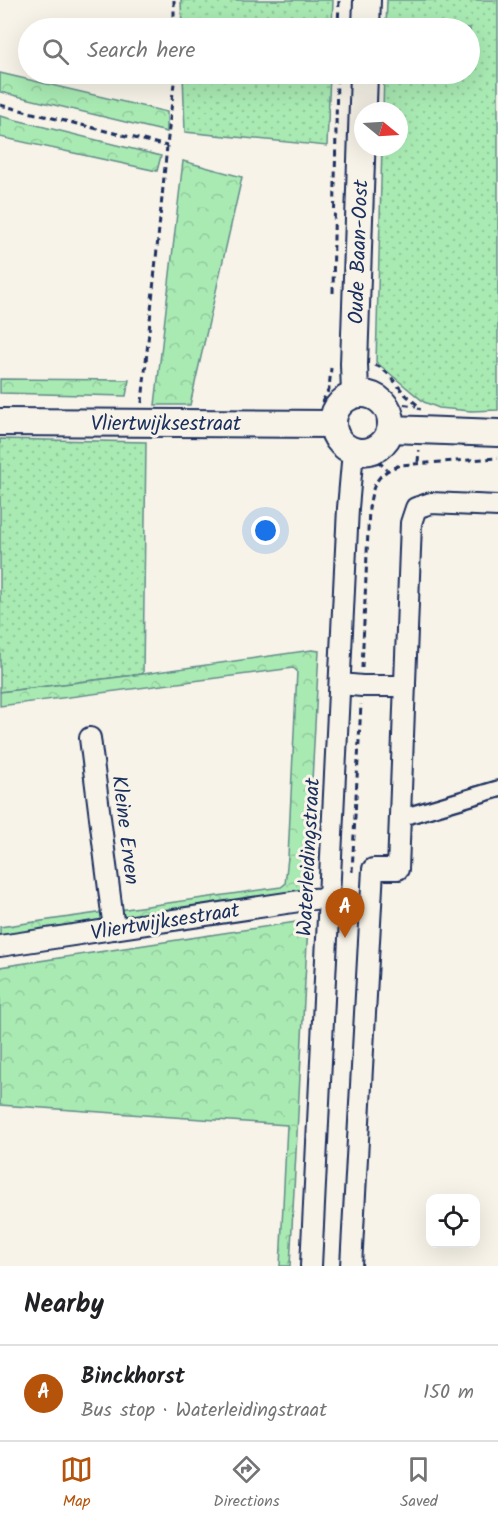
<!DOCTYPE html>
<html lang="en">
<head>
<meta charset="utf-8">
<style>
  :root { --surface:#fff; --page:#f2f2f2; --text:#202124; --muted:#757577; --line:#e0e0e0; --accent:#b45309 }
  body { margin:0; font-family:Kalam,sans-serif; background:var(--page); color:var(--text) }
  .controls { position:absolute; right:18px; bottom:18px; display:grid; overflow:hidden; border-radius:12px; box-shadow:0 6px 24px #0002 }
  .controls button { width:54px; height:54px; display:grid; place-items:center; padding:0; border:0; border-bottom:2px solid var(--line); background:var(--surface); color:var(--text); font:30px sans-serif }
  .compass { position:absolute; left:354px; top:102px; width:54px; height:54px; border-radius:50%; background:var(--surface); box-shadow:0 6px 24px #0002; rotate:108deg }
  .you { position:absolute; left:266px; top:531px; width:21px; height:21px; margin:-15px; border:4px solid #fff; border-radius:50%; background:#1a73e8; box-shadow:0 0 0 9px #1a73e833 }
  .badge { display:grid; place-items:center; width:39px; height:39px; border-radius:50%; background:var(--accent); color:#fff; font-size:20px; font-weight:700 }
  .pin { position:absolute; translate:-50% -50px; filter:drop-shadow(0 2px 3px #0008) }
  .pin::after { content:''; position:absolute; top:32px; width:21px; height:18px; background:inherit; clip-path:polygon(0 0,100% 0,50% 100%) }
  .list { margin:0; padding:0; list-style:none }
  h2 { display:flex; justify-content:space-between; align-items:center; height:78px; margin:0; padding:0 24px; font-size:26px }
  h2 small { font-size:20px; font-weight:400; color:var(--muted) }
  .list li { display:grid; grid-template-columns:39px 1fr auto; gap:18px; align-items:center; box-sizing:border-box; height:96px; padding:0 24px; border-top:2px solid var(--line) }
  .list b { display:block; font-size:22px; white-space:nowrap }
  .list p { margin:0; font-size:20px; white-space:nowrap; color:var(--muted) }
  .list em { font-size:20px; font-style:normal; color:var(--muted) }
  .icon { flex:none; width:33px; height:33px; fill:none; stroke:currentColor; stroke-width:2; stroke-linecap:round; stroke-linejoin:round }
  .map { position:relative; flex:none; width:498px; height:1266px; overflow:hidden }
  .search { position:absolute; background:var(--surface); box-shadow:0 6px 24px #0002; left:18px; right:18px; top:18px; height:66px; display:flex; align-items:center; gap:15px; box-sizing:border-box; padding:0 21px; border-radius:33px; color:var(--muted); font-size:22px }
  .sheet { height:174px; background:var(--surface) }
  nav { display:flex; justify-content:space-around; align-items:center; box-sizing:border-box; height:84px; border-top:2px solid var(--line); background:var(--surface); font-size:16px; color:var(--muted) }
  nav a { display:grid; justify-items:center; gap:3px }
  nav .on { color:var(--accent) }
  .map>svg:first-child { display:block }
</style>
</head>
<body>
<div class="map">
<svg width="498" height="1266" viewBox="0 0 498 1266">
  <defs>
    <pattern id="grass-dots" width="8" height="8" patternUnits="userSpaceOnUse" patternTransform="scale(1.5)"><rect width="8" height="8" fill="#a9eab3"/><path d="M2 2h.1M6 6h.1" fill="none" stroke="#91c99c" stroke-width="1.8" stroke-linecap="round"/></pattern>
    <pattern id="forest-crowns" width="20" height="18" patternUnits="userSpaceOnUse" patternTransform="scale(1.5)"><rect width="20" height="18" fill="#a9eab3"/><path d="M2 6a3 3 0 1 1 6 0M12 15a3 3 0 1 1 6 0" fill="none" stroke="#91c99c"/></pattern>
  </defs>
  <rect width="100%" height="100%" fill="#f7f3e8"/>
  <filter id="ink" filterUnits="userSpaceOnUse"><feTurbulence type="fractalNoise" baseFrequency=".0167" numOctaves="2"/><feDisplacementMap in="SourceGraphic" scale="12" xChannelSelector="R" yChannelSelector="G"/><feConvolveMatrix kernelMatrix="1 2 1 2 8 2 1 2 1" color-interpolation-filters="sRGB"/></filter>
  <g filter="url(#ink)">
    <!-- grass -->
    <g fill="url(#grass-dots)" stroke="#628c88" stroke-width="1.5">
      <polygon points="181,0 333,0 332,28 182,28"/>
      <polygon points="387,0 498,0 498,410 471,411 439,408 424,402 376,362 382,147 399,147 399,111 383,111 384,74 470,74 470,28 386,28"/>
      <polygon points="183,74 330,74 327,146 185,132"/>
      <polygon points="0,439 146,442 143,674 0,692"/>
    </g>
    <!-- forest -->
    <g fill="url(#forest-crowns)" stroke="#628c88" stroke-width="1.5">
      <polygon points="0,73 167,112 167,132 0,92"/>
      <polygon points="0,116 161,156 157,171 0,137"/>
      <polygon points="183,161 242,177 190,405 155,405"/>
      <polygon points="0,379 129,380 126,396 0,393"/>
      <polygon points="312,650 319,651 306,892 0,939 0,927 281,887 285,884 288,857 297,671 293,668 0,706 0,692 143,674"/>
      <polygon points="296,922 308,924 290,1266 280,1266 287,1125 0,1105 0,967"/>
    </g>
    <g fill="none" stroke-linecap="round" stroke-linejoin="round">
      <!-- pedestrian casing -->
      <g stroke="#1b2f5e" stroke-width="20">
        <polyline id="pedestrian" points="400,818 498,789"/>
      </g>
      <!-- minor casing -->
      <g stroke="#1b2f5e" stroke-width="24">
        <g id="minor">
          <polyline points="341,684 362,686 405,686"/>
          <polyline points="90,738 114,929"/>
          <polyline points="0,946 313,899 330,898"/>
          <polyline points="311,1266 348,508 353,451"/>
          <polyline points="351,1266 373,869 398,869 411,523 416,508 431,503 498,506"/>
        </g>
      </g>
      <!-- tertiary casing -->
      <g stroke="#1b2f5e" stroke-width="30">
        <g id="tertiary">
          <polyline points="366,28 367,0"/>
          <circle cx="362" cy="423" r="29"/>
          <polyline points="355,394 354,364 364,74"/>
          <polyline points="0,422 333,424"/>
          <polyline points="391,429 498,433"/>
        </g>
      </g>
      <!-- path -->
      <g stroke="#1b2f5e" stroke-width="3" stroke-dasharray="6 4.5" stroke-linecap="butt">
        <polyline points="174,0 174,28"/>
        <polyline points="338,28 339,0"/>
        <polyline points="0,105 167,146"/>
        <polyline points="333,293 337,74"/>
        <path d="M 375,365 C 387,369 395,383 404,393 C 409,398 414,402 420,407 L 419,410"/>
        <polyline points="322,402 329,389 331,368"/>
        <polyline points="383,402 416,406"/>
        <polyline points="142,403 167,146 175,74"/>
        <polyline points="371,454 387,470"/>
        <polyline points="418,462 419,450"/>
        <path d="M 362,668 L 369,508 C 373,484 376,474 400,465 L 498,458"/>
        <polyline points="352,872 361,704"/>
      </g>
      <!-- pedestrian -->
      <use href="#pedestrian" stroke="#f7f3e8" stroke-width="15"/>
      <!-- minor -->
      <use href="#minor" stroke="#f7f3e8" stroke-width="20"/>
      <!-- tertiary -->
      <use href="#tertiary" stroke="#f7f3e8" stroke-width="26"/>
    </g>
  </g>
  <g text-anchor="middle" stroke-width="6" stroke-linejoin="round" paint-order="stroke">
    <!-- street labels -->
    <g font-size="21" fill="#1b2f5e" stroke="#f7f3e8">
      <text transform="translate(358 252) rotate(-88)" y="7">Oude Baan-Oost</text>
      <text x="166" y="430">Vliertwijksestraat</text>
      <text transform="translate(126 830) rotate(83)" y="7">Kleine Erven</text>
      <text transform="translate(308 857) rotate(-87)" y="7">Waterleidingstraat</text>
      <text transform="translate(165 921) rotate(-9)" y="7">Vliertwijksestraat</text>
    </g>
  </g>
</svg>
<div class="controls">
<button><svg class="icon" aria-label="locate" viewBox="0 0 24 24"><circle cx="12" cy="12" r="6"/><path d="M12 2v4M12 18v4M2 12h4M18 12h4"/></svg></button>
</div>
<svg class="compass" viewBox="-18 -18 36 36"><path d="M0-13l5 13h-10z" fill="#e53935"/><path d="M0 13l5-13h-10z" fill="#757577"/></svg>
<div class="you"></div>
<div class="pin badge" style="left:345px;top:938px">A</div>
<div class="search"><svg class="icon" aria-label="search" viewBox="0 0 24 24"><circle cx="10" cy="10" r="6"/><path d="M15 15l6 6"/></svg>Search here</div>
</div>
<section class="sheet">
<h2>Nearby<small></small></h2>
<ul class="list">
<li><span class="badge">A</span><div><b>Binckhorst</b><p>Bus stop · Waterleidingstraat</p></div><em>150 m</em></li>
</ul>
</section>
<nav>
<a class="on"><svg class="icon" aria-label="map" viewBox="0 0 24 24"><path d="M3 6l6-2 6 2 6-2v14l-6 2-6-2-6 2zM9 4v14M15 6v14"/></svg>Map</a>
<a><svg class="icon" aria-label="directions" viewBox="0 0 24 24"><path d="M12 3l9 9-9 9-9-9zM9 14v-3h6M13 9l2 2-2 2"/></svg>Directions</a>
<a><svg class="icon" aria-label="saved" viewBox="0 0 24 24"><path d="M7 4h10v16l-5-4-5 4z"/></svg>Saved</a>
</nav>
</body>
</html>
